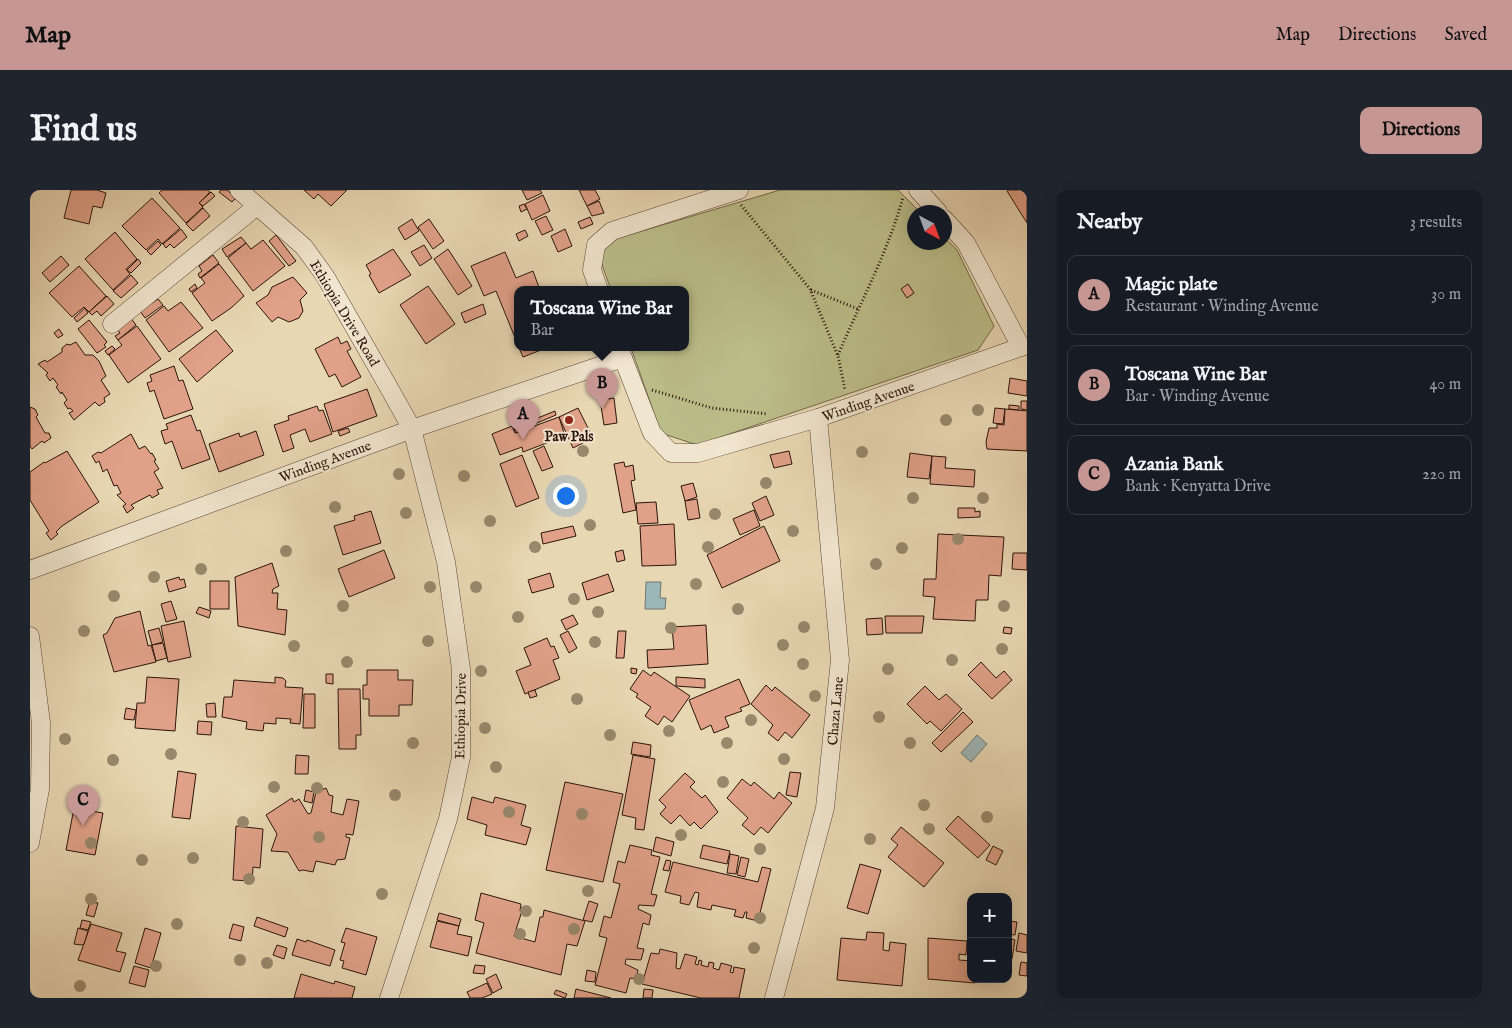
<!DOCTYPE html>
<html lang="en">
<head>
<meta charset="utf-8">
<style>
  :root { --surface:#171b24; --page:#20242c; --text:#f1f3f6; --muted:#9ea1a6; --line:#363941; --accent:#c59692 }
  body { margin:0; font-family:"IM FELL English",serif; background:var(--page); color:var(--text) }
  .controls { position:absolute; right:15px; bottom:15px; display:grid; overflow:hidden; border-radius:10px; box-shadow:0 5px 20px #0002 }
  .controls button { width:45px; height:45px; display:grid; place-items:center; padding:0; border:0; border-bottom:1px solid var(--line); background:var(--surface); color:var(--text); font:25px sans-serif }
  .compass { position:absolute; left:877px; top:15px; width:45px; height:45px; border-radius:50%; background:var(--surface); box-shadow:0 5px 20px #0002; rotate:139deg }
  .you { position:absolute; left:535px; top:305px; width:18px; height:18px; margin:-12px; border:4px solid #fff; border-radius:50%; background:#1a73e8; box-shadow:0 0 0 8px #1a73e833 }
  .badge { display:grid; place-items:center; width:32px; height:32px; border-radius:50%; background:var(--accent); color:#111; font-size:16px; font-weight:700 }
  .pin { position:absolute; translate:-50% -41px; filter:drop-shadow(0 1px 2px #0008) }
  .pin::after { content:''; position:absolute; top:26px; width:18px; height:15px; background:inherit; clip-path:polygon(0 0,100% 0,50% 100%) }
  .popup { position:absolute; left:484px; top:96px; width:175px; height:65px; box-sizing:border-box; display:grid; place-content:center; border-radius:10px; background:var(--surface); filter:drop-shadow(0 1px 4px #0005); font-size:16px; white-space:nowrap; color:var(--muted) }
  .popup b { font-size:19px; color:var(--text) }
  .popup::after { content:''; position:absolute; left:50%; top:100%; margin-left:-10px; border:10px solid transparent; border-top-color:var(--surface) }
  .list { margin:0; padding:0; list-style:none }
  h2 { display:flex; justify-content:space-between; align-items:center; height:65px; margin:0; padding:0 20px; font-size:21px }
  h2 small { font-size:16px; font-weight:400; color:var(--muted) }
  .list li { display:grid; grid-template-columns:32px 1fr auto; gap:15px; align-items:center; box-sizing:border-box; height:80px; margin:0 10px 10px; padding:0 10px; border:1px solid var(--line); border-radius:10px }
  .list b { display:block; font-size:19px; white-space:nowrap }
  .list p { margin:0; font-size:16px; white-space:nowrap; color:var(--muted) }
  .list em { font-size:16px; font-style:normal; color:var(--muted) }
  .map { position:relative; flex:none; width:997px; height:808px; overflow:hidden; border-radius:10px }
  header { display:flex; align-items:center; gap:30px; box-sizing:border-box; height:70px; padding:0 25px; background:var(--accent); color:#111 }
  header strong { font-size:24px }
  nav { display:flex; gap:28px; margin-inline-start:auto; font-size:18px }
  .intro { display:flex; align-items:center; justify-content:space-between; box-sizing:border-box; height:120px; padding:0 30px }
  h1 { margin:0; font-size:35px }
  .button { padding:12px 22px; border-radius:10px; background:var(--accent); color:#111; font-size:18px; font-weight:700 }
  main { display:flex; gap:30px; padding:0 30px }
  aside { flex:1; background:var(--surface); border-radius:10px; box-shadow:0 5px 20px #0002 }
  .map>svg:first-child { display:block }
</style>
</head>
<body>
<header>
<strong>Map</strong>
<nav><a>Map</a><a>Directions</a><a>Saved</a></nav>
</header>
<div class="intro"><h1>Find us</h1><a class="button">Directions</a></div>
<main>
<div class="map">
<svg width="997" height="808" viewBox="0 0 997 808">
  <rect width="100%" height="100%" fill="#e8d7b3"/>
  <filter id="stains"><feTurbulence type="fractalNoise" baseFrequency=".004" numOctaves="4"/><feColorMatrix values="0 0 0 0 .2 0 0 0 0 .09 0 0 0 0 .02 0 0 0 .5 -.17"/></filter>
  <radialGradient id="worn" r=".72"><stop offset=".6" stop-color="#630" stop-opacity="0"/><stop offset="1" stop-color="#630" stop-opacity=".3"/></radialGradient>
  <!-- green -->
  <polygon fill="#bbbd89" stroke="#74684a" points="750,0 868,0 890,22 884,22 884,52 914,52 915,48 927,60 964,136 948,160 667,255 631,243 601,158 656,158 656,100 581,100 565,55"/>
  <!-- water -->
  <g fill="#9cb7b8" stroke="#6f7673">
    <polygon points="616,392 631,392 630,408 636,408 635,419 615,419"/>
    <polygon points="947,545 957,554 941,572 931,563"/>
  </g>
  <!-- building -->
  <g fill="#e0a188" stroke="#2c140b">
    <polygon points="41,0 67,0 76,3 72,18 63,16 59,34 34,28"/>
    <polygon points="132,0 178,0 180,2 169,13 173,17 156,33 129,3"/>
    <polygon points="191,0 197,0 206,8 202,12 189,2"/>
    <polygon points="274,0 317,0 301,16 288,4 284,9"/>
    <polygon points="492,0 510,0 512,3 497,10"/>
    <polygon points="549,0 565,0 570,9 557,16"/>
    <polygon points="979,0 997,0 997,33 977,1"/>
    <polygon points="181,2 185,6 173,16 169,13"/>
    <polygon points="513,5 520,21 502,30 495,14"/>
    <polygon points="122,8 150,38 132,54 128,49 116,60 92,36"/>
    <polygon points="569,11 574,23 562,26 557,16"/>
    <polygon points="494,14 497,19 491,22 489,16"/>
    <polygon points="173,18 180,26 163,41 156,34"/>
    <polygon points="516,26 523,40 512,45 505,31"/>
    <polygon points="560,27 563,34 551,39 548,32"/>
    <polygon points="382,29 389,41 375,50 368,38"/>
    <polygon points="399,29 414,51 403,59 388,37"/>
    <polygon points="151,39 157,47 144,58 140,54 136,58 133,54"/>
    <polygon points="535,39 542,56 528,62 521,46"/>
    <polygon points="495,40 498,46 489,51 486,44"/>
    <polygon points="85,42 107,69 96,79 100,84 83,100 55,69"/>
    <polygon points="246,45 266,71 259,76 239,51"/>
    <polygon points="211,47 216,53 197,67 192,59"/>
    <polygon points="233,50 255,76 223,101 198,68 216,53 221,59"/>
    <polygon points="128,51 131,55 121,65 117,61"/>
    <polygon points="394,55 402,68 390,76 381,62"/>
    <polygon points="363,59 381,85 349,103 339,85 341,84 336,75"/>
    <polygon points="418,59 442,96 428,105 404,69"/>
    <polygon points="475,62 486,88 503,81 510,100 488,100 488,155 466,101 454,106 441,76"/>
    <polygon points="183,65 189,73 170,88 168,84 172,81 169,76"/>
    <polygon points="31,66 39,75 20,92 12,83"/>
    <polygon points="108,69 111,73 101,83 97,80"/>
    <polygon points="189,74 214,106 201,118 182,131 162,103 175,93 171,88"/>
    <polygon points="49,76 76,106 59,122 54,117 42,127 19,103"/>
    <polygon points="101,85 108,93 91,108 83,101"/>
    <polygon points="263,87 277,103 270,110 273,121 269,128 259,132 248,127 242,132 226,113 238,105 242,97"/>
    <polygon points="165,94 167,98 161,102 159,99"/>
    <polygon points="878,94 884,103 877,108 871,99"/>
    <polygon points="398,96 425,134 396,154 370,115"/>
    <polygon points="77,106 84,114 71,126 67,121 62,125 59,122"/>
    <polygon points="128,109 133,115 115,128 110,121"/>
    <polygon points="151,112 173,138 139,162 116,130 134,116 138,121"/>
    <polygon points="453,114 456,124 435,133 431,123"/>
    <polygon points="55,118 58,123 47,132 44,128"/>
    <polygon points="100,127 106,135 88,150 85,146 90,143 86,138"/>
    <polygon points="59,130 77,152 74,155 76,157 67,163 48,139"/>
    <polygon points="107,136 131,169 98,193 79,165 92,155 88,150"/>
    <polygon points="29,139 33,145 28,148 24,143"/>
    <polygon points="186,140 203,161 167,192 149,169"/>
    <polygon points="308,147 311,154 317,151 321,159 317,161 331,187 312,197 305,184 299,187 285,159"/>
    <polygon points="46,152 55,165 63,165 69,171 76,186 71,190 80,204 74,208 75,212 69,216 65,212 44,230 39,223 43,221 40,218 38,219 34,213 37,210 32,202 31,204 26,197 28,195 23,188 20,191 16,185 18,183 8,174 15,170 17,172 32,162 32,158 37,154 40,155"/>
    <polygon points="82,156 85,159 78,165 75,161"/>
    <polygon points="489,158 516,158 493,167"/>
    <polygon points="144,176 149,191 153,190 163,219 134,229 124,200 120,202 117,193 122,191 120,185"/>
    <polygon points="980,188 997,191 997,206 978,203"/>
    <polygon points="337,199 347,226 303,242 294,214"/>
    <polygon points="584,208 587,233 574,235 570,210"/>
    <polygon points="991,211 997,211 997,220 991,219"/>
    <polygon points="979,215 989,216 989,220 979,219"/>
    <polygon points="287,216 289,221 293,220 302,244 280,252 275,239 260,245 264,258 253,262 244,235 259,230 258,226"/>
    <polygon points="0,217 5,219 8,225 6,227 15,243 19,243 21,248 14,253 12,251 2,259 0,256"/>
    <polygon points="548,218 563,248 543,258 529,227"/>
    <polygon points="965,218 975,219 973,234 963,233"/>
    <polygon points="975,219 997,221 997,261 957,259 956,252 959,238 967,238 967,234 974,235"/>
    <polygon points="525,221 526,225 495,238 493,234"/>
    <polygon points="161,225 167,241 170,240 180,269 152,279 142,251 135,254 131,241 138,239 136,234"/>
    <polygon points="529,227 535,246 493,262 492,257 470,265 462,244 482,236 485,243"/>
    <polygon points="492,233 494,239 486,243 483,236"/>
    <polygon points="318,238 320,242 310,246 308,241"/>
    <polygon points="226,241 234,265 189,282 179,254 209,243 210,247"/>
    <polygon points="101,244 109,259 115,256 121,264 122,263 126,270 124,271 129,279 124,282 133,298 127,300 129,304 122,308 120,305 101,315 104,318 97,323 93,316 96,314 87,305 91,303 87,295 84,296 77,279 73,282 69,271 66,273 62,266 68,262 71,263"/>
    <polygon points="514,256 523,277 512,281 503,261"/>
    <polygon points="37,261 69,312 32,336 26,342 28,344 21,350 16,343 19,341 0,310 0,282 14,272 15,273"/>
    <polygon points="759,261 762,274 744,278 740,265"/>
    <polygon points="880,263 902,266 899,289 877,287"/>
    <polygon points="492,265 509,308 486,317 470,274"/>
    <polygon points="902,266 916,267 915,278 945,280 944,297 900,294"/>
    <polygon points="594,272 595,277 603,275 605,290 601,291 606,320 593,323 584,274"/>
    <polygon points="663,293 667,307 655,311 651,296"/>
    <polygon points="736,306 744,325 730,331 722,313"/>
    <polygon points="667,309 670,328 658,330 655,311"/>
    <polygon points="626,312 628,333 608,334 606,313"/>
    <polygon points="928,318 945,318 945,322 950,321 950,327 928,328"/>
    <polygon points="724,320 730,336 710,345 703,329"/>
    <polygon points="341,321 351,353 313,365 304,336 325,330 324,326"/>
    <polygon points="644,334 646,375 612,376 610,336"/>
    <polygon points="543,336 546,346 513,354 511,343"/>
    <polygon points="734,336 750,371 692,398 677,365"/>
    <polygon points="908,344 974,347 971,386 959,385 958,410 946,410 945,431 903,429 905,407 893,406 894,389 906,389"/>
    <polygon points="354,360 365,388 319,407 308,379"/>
    <polygon points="593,360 595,370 587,372 585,362"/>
    <polygon points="983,363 997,363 997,380 982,379"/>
    <polygon points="242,373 249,396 243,399 242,403 248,403 247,419 257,420 255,445 208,436 205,387"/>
    <polygon points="520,383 524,397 502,403 498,390"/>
    <polygon points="578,384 584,401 557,410 552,393"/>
    <polygon points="149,387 150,390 154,389 156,397 139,402 136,391"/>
    <rect x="180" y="391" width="19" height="28"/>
    <polygon points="141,411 147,429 136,432 131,414"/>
    <polygon points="169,417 181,421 179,428 166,423"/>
    <polygon points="110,421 118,456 121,455 126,472 84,482 73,445 77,443 85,428"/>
    <polygon points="543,425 548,434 536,440 531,430"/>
    <polygon points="855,426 894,426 892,443 856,443"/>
    <polygon points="852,428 853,444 837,445 836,429"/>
    <polygon points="154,431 161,467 138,472 131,436"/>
    <polygon points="676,435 678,474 618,478 617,460 644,459 642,437"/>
    <polygon points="974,437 982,438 981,444 973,443"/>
    <polygon points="129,438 133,452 122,455 118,441"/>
    <polygon points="538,441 547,458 539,463 530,445"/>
    <polygon points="588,441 596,441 594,468 586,468"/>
    <polygon points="517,448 521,457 524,456 529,468 523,470 530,489 495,504 486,481 501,475 494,458"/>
    <polygon points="133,453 137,468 126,471 122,455"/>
    <polygon points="951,472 966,488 974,481 982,490 962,509 938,485"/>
    <polygon points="601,478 607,479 606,484 601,483"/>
    <polygon points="337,480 368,480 368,490 383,490 382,515 369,515 369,526 339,526 339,509 333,509 333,495 337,495"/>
    <polygon points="613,480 621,486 624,482 660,506 642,532 634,526 628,535 615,526 621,517 606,507 608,504 600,499"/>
    <polygon points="296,484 303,484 303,494 296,493"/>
    <polygon points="117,487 149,489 145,541 105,538 107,513 115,513"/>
    <polygon points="245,487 253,488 256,491 255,497 273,498 270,534 260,533 261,529 246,528 246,534 234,533 233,541 216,539 217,532 192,527 194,507 202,507 204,490 245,493"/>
    <polygon points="646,487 675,489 675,498 646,496"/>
    <polygon points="709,489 720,514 710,518 712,521 695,527 699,537 684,543 681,535 671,540 659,510"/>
    <polygon points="736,495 742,501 745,497 780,525 762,548 755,542 748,551 738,543 743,535 721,514"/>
    <polygon points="895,496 909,510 916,504 932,519 911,541 900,531 897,534 877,514"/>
    <polygon points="308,499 330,499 331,545 326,545 326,559 309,559"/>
    <polygon points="505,500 507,506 500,508 498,502"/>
    <polygon points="274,504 285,504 285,538 273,538"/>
    <polygon points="185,513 186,527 177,527 176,514"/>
    <polygon points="96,518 106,520 104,530 94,529"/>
    <polygon points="933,522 943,532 911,562 902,553"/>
    <polygon points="168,531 182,532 181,545 167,544"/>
    <polygon points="603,552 621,555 620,567 601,564"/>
    <polygon points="266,565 279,566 278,584 265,584"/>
    <polygon points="603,565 625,569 614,640 605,639 606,628 592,625"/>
    <polygon points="148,581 166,584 160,629 142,627"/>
    <polygon points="760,582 771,583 767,607 756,605"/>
    <polygon points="655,583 665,592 660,597 672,608 675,605 688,622 671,639 664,632 660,636 650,625 641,634 630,624 636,617 629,610"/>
    <polygon points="712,589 721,596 724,592 744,609 749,602 762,613 738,643 731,637 724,645 712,635 718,628 697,608"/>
    <polygon points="535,592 593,604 573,692 516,680"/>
    <polygon points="296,598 299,605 303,606 301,622 313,625 317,609 329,611 323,645 316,644 316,647 320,648 315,669 307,670 305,675 286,671 283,682 273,680 269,681 258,662 241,661 247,644 236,625 262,608 264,612 269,609 278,624 281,623 286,602"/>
    <polygon points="276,600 284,602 282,613 274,611"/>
    <polygon points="442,607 463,613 465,607 496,615 491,635 501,638 496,655 455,645 457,635 437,629"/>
    <polygon points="44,618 73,623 65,665 36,660"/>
    <polygon points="928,626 960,655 948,668 916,639"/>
    <polygon points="206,636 233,639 230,678 223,677 222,691 203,690"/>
    <polygon points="871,637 914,673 894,697 858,667 868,655 861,649"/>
    <polygon points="626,647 644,652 641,666 623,661"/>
    <polygon points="600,655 622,660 621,665 630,667 621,704 627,705 624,716 609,715 608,719 621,725 619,735 613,733 607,758 614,759 611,770 596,769 595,774 608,780 606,789 600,788 596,803 565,795 577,748 569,746 574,726 581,728 590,694 583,692 588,671 595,673"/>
    <polygon points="673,655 700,661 697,674 670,668"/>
    <polygon points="963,656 973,661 966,675 956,670"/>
    <polygon points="700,664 709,666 706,684 697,683"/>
    <polygon points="711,667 719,669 715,687 707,685"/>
    <polygon points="636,670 641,671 639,681 633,680"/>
    <polygon points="643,672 728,692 732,677 741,679 728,731 716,728 717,722 715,722 713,728 704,726 706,720 682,715 681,720 667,717 669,703 665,702 659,715 650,713 651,706 635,702"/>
    <polygon points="830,674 851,680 838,724 817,718"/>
    <polygon points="451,703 491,714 490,721 492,721 484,746 505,752 510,727 513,727 514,720 555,731 547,756 537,754 531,785 446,763 454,733 445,730"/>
    <polygon points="60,711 68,713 64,727 56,725"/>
    <polygon points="559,711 568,714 562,732 553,730"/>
    <polygon points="409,723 431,729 429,736 407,730"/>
    <polygon points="227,727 258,738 255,747 224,736"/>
    <polygon points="52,730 61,732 58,740 50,738"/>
    <polygon points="407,731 429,736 427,744 442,747 438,766 400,757"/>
    <polygon points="978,731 987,732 985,745 978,744"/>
    <polygon points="61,734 92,743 86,761 96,763 90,782 48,770"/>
    <polygon points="203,734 214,737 211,751 199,748"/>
    <polygon points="48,738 58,741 54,754 51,755 44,754"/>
    <polygon points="115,738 131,743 121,778 105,773"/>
    <polygon points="316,738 347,747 336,785 312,778 314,771 310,770 315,753 311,752"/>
    <polygon points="837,742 854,743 853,760 859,761 860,752 876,754 872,796 807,790 811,748 836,750"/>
    <polygon points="989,743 997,745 997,763 986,761"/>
    <polygon points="898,748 937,751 936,765 929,764 929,770 941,771 941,789 945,789 945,793 898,789"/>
    <polygon points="978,748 985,750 982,769 978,768"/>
    <polygon points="267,749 276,752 277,750 305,760 300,776 262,765"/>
    <polygon points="247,755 257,758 254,769 243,765"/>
    <polygon points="630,759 647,763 646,778 650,779 655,764 667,767 665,774 668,775 669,770 672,771 671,775 678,777 679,772 684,773 683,778 689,780 691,773 702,776 700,782 703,783 704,777 715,779 709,808 671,808 612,794 621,763 629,764"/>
    <polygon points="991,772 997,773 997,786 989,785"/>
    <polygon points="445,775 455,776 454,784 443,783"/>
    <polygon points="104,776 119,780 115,797 99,793"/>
    <polygon points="557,780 566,782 565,792 555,791"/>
    <polygon points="271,784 304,794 305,791 325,797 322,808 264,808"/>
    <polygon points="466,784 472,798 463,803 456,789"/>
    <polygon points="457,793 462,804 452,808 440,808 437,802"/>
    <polygon points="546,799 581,808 544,808"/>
    <polygon points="614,799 623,800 622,808 613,808"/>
    <polygon points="526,800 537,804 535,808 524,804"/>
  </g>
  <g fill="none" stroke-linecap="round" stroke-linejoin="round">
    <!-- minor casing -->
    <g stroke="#5b4535" stroke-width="19">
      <g id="minor">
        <polyline points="209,0 274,57 295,86 358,196 382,239 416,372 431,479 431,567 418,629 359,808"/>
        <polyline points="888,0 908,22"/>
        <polyline points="914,29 936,53 991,157"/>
        <polyline points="569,100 562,80 566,55 582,41 709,0"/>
        <polyline points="82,134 227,16"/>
        <polyline points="589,158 622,243 641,263 668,263 788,228 991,157"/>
        <polyline points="0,380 382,239 593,168"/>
        <polyline points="0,446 11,533 10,599 0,653"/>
        <polyline points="744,808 795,618 810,470 788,228"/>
      </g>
    </g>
    <!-- path -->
    <g stroke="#2c140b" stroke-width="3" stroke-dasharray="1 2.5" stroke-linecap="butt">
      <polyline points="711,15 780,99 808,166 815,200"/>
      <polyline points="781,100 828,119"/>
      <path d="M 808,165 C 830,113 858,62 873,7"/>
      <polyline points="622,200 682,218 738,224"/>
    </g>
    <!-- minor -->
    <use href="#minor" stroke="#f0e5ce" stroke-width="18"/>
  </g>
  <!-- trees -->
  <g fill="#98886c">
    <circle cx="948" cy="220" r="6"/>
    <circle cx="916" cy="230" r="6"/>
    <circle cx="553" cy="261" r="6"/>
    <circle cx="832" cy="262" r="6"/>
    <circle cx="369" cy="284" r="6"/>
    <circle cx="434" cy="286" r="6"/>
    <circle cx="736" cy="293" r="6"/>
    <circle cx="883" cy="308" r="6"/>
    <circle cx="953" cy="308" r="6"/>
    <circle cx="305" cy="317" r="6"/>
    <circle cx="376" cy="323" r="6"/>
    <circle cx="685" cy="324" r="6"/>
    <circle cx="460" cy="331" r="6"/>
    <circle cx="560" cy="335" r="6"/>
    <circle cx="763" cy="341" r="6"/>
    <circle cx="928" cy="349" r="6"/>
    <circle cx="505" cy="357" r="6"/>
    <circle cx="678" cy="357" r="6"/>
    <circle cx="872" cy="358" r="6"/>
    <circle cx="256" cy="361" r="6"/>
    <circle cx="846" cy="374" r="6"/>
    <circle cx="171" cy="379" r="6"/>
    <circle cx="124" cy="387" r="6"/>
    <circle cx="666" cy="394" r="6"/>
    <circle cx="400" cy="397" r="6"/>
    <circle cx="446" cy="397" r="6"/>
    <circle cx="84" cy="406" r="6"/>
    <circle cx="544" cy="409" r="6"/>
    <circle cx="313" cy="416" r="6"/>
    <circle cx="974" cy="416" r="6"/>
    <circle cx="708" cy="419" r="6"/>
    <circle cx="568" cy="422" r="6"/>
    <circle cx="488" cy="427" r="6"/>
    <circle cx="774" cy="437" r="6"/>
    <circle cx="641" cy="438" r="6"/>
    <circle cx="54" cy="441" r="6"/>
    <circle cx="398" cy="451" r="6"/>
    <circle cx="565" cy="452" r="6"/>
    <circle cx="753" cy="455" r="6"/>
    <circle cx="264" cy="456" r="6"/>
    <circle cx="972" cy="459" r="6"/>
    <circle cx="922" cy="470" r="6"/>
    <circle cx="317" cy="472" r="6"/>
    <circle cx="773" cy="474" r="6"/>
    <circle cx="858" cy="479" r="6"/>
    <circle cx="451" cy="481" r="6"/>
    <circle cx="785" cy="506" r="6"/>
    <circle cx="547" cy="509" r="6"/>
    <circle cx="849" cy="527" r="6"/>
    <circle cx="721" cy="530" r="6"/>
    <circle cx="455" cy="538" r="6"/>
    <circle cx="639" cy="541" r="6"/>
    <circle cx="580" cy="545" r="6"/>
    <circle cx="35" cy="549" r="6"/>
    <circle cx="383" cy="553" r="6"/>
    <circle cx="697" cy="553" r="6"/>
    <circle cx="880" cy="553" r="6"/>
    <circle cx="141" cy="564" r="6"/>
    <circle cx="754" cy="569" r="6"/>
    <circle cx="83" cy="570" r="6"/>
    <circle cx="466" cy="577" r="6"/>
    <circle cx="693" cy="592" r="6"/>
    <circle cx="244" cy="597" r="6"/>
    <circle cx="287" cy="598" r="6"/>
    <circle cx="365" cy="605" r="6"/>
    <circle cx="894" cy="615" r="6"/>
    <circle cx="479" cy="622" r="6"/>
    <circle cx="552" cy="624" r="6"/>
    <circle cx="957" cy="627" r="6"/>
    <circle cx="213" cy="632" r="6"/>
    <circle cx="899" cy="639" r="6"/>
    <circle cx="651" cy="645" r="6"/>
    <circle cx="289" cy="647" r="6"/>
    <circle cx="840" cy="649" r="6"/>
    <circle cx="61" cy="653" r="6"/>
    <circle cx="730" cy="659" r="6"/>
    <circle cx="163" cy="668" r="6"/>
    <circle cx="112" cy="670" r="6"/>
    <circle cx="219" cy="689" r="6"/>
    <circle cx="558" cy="701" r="6"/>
    <circle cx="352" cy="704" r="6"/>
    <circle cx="61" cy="709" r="6"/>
    <circle cx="496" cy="721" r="6"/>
    <circle cx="730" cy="728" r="6"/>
    <circle cx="147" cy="734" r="6"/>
    <circle cx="544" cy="739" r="6"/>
    <circle cx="490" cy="744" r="6"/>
    <circle cx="724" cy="758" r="6"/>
    <circle cx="210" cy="770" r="6"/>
    <circle cx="237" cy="773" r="6"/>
    <circle cx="126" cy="776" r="6"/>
    <circle cx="609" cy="789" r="6"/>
    <circle cx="50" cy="796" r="6"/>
  </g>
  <!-- markers -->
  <circle fill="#8f2418" stroke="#f0e5ce" stroke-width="2" cx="539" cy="230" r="5"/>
  <g text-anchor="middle" stroke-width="4" stroke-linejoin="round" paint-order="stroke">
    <!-- street labels -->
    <g font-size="14" fill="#2c140b" stroke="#f0e5ce">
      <text transform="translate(315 123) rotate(59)" y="5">Ethiopia Drive Road</text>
      <text transform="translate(838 211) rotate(-19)" y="5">Winding Avenue</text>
      <text transform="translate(295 271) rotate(-20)" y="5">Winding Avenue</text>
      <text transform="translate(805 521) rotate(-85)" y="5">Chaza Lane</text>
      <text transform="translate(430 526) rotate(-89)" y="5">Ethiopia Drive</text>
    </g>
    <!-- poi labels -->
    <g font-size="14" font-weight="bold" fill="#2c140b" stroke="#f0e5ce">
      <text x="539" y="251">Paw Pals</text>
    </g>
  </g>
  <rect width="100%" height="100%" filter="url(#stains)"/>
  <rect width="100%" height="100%" fill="url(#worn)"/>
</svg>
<div class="controls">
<button>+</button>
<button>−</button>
</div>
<svg class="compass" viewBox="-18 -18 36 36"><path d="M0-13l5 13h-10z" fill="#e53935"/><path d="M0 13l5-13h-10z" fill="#9ea1a6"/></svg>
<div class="you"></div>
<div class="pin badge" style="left:493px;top:250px">A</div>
<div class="pin badge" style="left:572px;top:219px">B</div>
<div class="popup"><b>Toscana Wine Bar</b>Bar</div>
<div class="pin badge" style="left:53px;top:636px">C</div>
</div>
<aside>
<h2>Nearby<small>3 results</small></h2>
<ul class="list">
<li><span class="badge">A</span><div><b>Magic plate</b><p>Restaurant · Winding Avenue</p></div><em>30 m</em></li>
<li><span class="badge">B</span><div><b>Toscana Wine Bar</b><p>Bar · Winding Avenue</p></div><em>40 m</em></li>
<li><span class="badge">C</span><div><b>Azania Bank</b><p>Bank · Kenyatta Drive</p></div><em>220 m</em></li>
</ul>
</aside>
</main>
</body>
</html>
